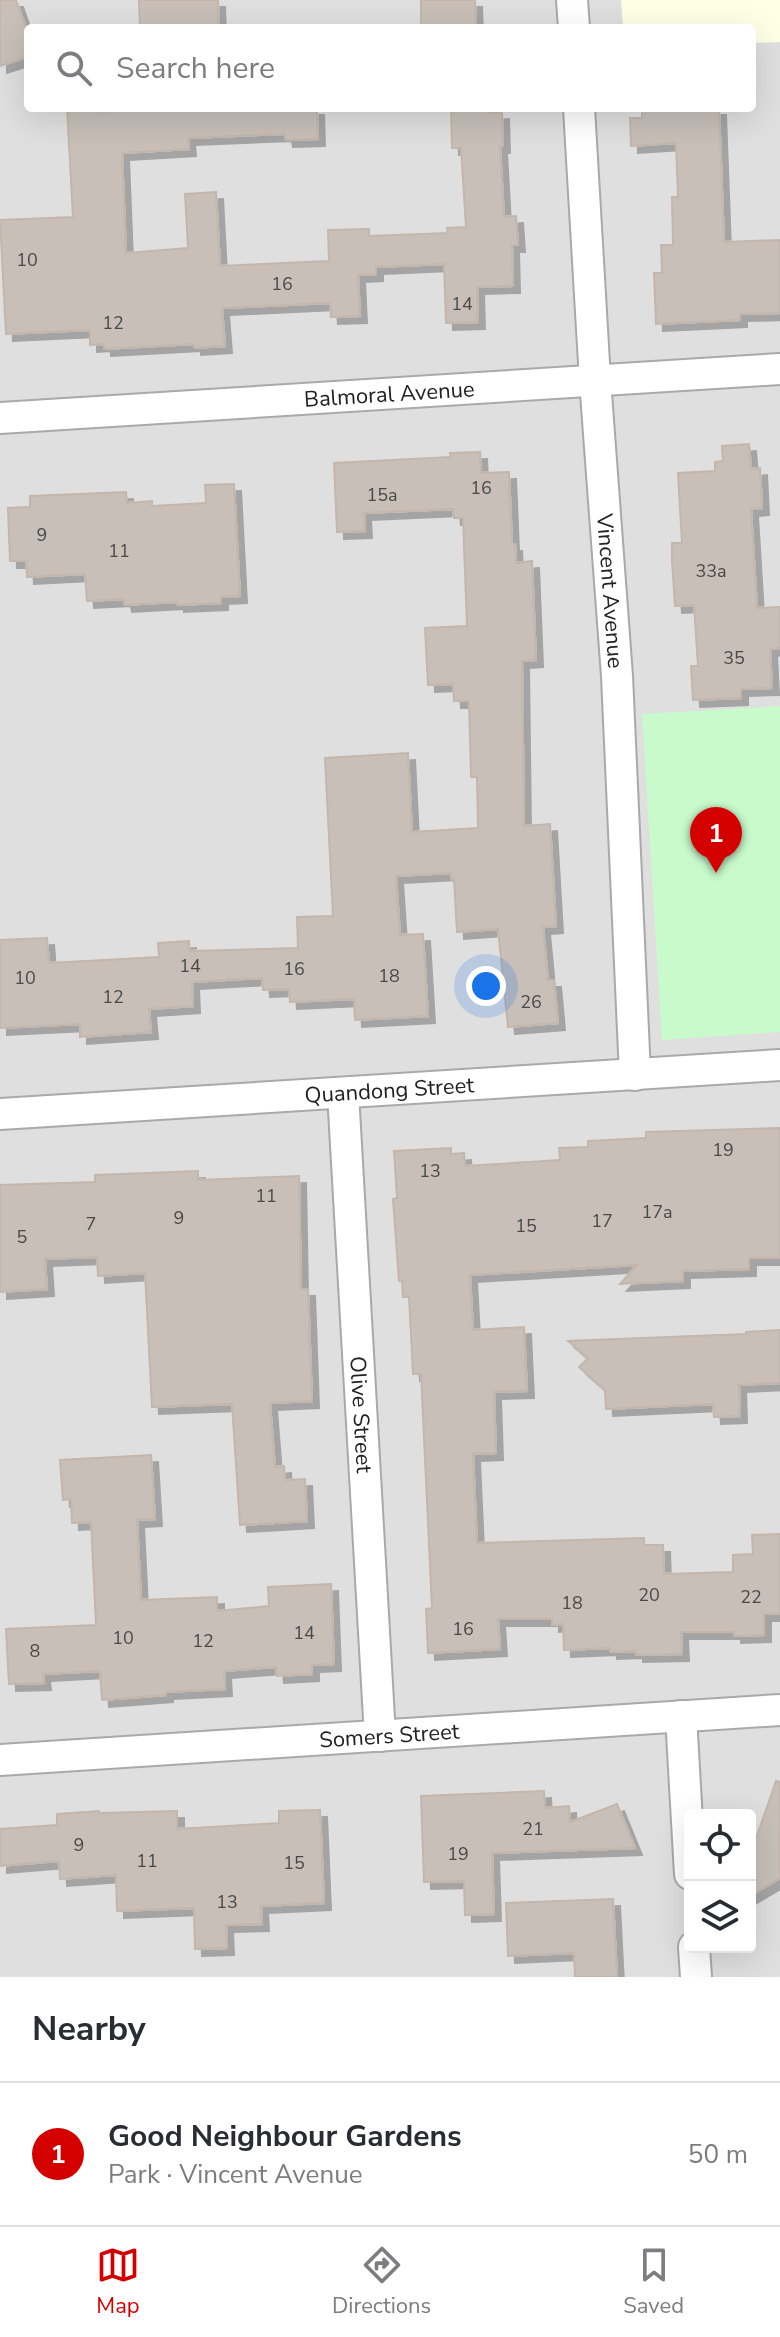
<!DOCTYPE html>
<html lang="en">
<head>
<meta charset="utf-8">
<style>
  :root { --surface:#fff; --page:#f2f2f3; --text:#2b2b33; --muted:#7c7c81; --line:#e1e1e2; --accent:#d40000 }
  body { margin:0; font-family:"Nunito Sans",sans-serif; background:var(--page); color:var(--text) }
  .controls { position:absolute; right:24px; bottom:24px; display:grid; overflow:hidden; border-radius:8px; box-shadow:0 8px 32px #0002 }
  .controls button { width:72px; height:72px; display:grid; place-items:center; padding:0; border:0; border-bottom:2px solid var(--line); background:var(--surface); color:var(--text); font:40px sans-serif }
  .you { position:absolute; left:486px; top:986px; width:28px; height:28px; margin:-20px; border:6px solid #fff; border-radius:50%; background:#1a73e8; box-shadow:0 0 0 12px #1a73e833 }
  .badge { display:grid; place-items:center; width:52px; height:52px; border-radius:50%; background:var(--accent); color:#fff; font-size:26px; font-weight:700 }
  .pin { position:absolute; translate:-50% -66px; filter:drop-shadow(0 2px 4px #0008) }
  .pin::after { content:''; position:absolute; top:42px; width:28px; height:24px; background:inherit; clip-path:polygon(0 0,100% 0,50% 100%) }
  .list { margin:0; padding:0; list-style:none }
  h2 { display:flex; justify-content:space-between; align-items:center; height:104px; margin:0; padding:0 32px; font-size:34px }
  h2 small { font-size:26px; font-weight:400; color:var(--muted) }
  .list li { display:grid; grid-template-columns:52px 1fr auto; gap:24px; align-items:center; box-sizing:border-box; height:144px; padding:0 32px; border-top:2px solid var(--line) }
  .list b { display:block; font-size:30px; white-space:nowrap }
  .list p { margin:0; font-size:26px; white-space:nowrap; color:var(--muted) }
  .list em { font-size:26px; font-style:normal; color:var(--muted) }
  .icon { flex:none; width:44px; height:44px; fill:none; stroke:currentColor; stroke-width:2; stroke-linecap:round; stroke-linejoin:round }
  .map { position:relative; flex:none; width:780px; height:1977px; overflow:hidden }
  .search { position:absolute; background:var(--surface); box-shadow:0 8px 32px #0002; left:24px; right:24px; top:24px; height:88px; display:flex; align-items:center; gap:20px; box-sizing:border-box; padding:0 28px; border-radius:8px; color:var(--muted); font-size:30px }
  .sheet { height:248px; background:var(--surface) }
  nav { display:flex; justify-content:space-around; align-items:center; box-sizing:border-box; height:112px; border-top:2px solid var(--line); background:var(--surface); font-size:22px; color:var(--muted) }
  nav a { display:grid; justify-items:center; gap:4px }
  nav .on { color:var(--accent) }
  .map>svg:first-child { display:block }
</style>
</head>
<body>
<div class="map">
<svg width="780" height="1977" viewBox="0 0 780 1977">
  <defs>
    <filter id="shadow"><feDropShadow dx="7" dy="7" stdDeviation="0" flood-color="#0004"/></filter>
  </defs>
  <rect width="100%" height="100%" fill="#f2efe9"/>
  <!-- residential -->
  <path fill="#e0dfdf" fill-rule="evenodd" d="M 0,0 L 780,0 L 780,1977 L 0,1977 ZM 28,28 L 752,28 L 752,108 L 28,108 ZM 690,1815 L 750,1815 L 750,1947 L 690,1947 Z"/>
  <!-- education -->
  <polygon fill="#ffffe5" points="621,0 780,0 780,42 752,43 752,28 623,28"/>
  <!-- park -->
  <polygon fill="#c8facc" points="780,706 780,1032 662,1040 642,714"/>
  <!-- building -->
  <g fill="#c7bfb8" stroke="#c4b6ab" stroke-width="2" filter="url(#shadow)">
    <polygon points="0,0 16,0 28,34 28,57 0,66"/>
    <polygon points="139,0 218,0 219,28 140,28"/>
    <polygon points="421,0 475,0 476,28 421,28"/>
    <polygon points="67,108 101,108 101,112 152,108 317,108 318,139 286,140 285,134 188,138 189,149 122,153 126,253 188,248 185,194 216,192 220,266 329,261 328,230 369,229 369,236 448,233 447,228 466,227 461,148 452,148 451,108 490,108 490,113 502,112 503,146 500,146 504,217 516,216 518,245 512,245 513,286 477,287 478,322 446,323 444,264 376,267 376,274 358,275 360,316 331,317 330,303 222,308 225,346 194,348 194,344 104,349 104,344 90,345 90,330 6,334 0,220 73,217"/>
    <polygon points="642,108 719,108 724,242 780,240 780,313 740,314 740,320 656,324 654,273 662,273 661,245 673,245 672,197 678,197 676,143 631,146 630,118 642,118"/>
    <polygon points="749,444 751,469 760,468 762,508 751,509 757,608 780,607 780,648 770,649 772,688 741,689 741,698 693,700 691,666 698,666 694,605 675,606 672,561 672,543 682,543 678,473 715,471 715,462 723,461 722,446"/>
    <polygon points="480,452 481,473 509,472 512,544 515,544 516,563 532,561 536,660 522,661 524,826 550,824 556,926 543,927 548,980 554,980 558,1023 508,1027 498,929 457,932 454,878 451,879 451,873 396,876 400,935 423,934 428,1016 355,1020 354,999 290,1002 289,989 263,990 262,978 192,982 193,1006 149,1009 151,1032 80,1037 80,1024 0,1028 0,940 47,938 49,963 159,957 158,943 189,941 190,951 298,948 297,917 333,916 325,758 408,753 412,832 478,828 477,777 471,777 469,701 454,701 453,684 428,685 425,628 467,626 463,518 454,518 453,509 364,513 365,531 337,532 334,463 451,457 450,453"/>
    <polygon points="234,484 240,596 221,597 221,603 177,605 177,602 125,605 124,599 87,601 85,574 27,577 26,561 10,561 8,508 30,507 30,496 126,492 127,503 152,501 152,506 206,503 205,485"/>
    <polygon points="780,1128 780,1258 749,1258 749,1269 683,1271 683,1281 620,1284 637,1265 470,1275 473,1330 524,1327 527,1391 494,1392 496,1453 473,1454 477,1543 644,1538 644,1545 663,1545 664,1574 733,1572 733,1555 753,1554 752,1535 780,1534 780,1614 764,1614 764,1635 734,1636 734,1632 681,1632 682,1654 636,1655 636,1651 610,1652 610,1648 564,1650 563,1624 552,1625 552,1619 498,1619 500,1649 428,1653 426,1609 432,1608 421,1374 413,1374 409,1297 403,1297 402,1280 399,1281 393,1199 397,1198 394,1151 451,1148 451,1154 464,1153 465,1166 560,1160 559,1148 588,1147 588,1141 646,1138 646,1132"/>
    <polygon points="198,1171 198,1180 299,1176 301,1289 308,1289 312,1401 270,1403 275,1467 284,1466 285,1480 305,1479 307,1521 240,1525 232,1404 152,1407 145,1273 98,1276 97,1257 45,1259 47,1289 0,1292 0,1185 95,1182 95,1175"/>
    <polygon points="780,1330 780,1383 739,1385 740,1416 714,1417 713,1404 606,1409 605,1390 579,1367 588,1358 568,1341 746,1334 746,1332"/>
    <polygon points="151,1455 155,1519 137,1520 141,1600 217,1597 217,1611 269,1606 268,1587 331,1584 334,1664 312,1665 312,1674 277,1676 276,1667 224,1671 225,1689 166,1692 166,1695 102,1700 100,1671 43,1674 44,1683 9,1684 6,1629 96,1625 91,1522 72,1523 71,1499 63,1500 60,1460"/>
    <polygon points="776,1781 780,1782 780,1878 750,1896 750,1856"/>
    <polygon points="544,1791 545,1808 569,1806 570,1822 617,1804 635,1848 492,1853 494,1914 465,1915 464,1881 424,1882 421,1796"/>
    <polygon points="320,1810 324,1903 261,1906 262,1924 226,1925 227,1948 195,1949 194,1908 117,1911 116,1875 60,1879 59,1861 0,1866 0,1829 57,1825 57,1814 99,1811 99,1813 177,1811 177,1829 279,1823 279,1811"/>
    <polygon points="613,1899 617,1977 575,1977 574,1953 508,1956 506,1903"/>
  </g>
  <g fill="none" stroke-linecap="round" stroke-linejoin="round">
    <!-- street casing -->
    <g stroke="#a9a9a9" stroke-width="34">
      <g id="street">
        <polyline points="572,0 574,28"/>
        <path id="s1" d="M 579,108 L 595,380 L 617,676 L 635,1075"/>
        <path id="s2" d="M 0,418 L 780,369"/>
        <path id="s3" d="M 343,1093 L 380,1736"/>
        <path id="s4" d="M 0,1114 L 780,1065"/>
        <polyline points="681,1716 690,1874"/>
        <path id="s5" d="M 0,1760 L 780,1710"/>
        <polyline points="694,1947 696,1977"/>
      </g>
    </g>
    <!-- street -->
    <use href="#street" stroke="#fff" stroke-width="30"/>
  </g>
  <g text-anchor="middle" stroke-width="6" stroke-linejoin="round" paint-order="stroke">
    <!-- number labels -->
    <g font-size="18" fill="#4b4948">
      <text x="27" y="266">10</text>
      <text x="282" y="290">16</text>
      <text x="462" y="310">14</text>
      <text x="113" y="329">12</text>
      <text x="481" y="494">16</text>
      <text x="382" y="501">15a</text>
      <text x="42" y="541">9</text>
      <text x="119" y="557">11</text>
      <text x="711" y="577">33a</text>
      <text x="734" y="664">35</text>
      <text x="190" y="972">14</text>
      <text x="294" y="975">16</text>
      <text x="389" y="982">18</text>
      <text x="25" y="984">10</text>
      <text x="113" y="1003">12</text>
      <text x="531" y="1008">26</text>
      <text x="723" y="1156">19</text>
      <text x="430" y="1177">13</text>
      <text x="266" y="1202">11</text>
      <text x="657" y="1218">17a</text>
      <text x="179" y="1224">9</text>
      <text x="602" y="1227">17</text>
      <text x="91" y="1230">7</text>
      <text x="526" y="1232">15</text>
      <text x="22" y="1243">5</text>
      <text x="649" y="1601">20</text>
      <text x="751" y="1603">22</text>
      <text x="572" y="1609">18</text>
      <text x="463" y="1635">16</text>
      <text x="304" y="1639">14</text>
      <text x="123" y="1644">10</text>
      <text x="203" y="1647">12</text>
      <text x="35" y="1657">8</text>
      <text x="533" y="1835">21</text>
      <text x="79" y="1851">9</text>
      <text x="458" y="1860">19</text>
      <text x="147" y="1867">11</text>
      <text x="294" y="1869">15</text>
      <text x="227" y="1908">13</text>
    </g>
    <!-- street labels -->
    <g font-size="22" fill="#222" stroke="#fff">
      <text dy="8" stroke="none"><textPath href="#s2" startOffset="390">Balmoral Avenue</textPath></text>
      <text dy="8" stroke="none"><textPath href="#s1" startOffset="484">Vincent Avenue</textPath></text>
      <text dy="8" stroke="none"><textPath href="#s4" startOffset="390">Quandong Street</textPath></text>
      <text dy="8" stroke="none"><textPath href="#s3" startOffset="322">Olive Street</textPath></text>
      <text dy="8" stroke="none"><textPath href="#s5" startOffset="390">Somers Street</textPath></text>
    </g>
  </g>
</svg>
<div class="controls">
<button><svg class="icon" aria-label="locate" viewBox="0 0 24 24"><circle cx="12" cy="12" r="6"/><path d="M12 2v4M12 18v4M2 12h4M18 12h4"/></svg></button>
<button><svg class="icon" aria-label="layers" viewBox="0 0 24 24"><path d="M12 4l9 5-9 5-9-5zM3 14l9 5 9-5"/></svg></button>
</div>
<div class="you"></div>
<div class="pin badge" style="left:716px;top:873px">1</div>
<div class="search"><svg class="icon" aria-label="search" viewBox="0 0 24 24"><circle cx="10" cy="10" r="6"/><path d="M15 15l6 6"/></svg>Search here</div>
</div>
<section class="sheet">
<h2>Nearby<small></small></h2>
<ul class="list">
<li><span class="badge">1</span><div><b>Good Neighbour Gardens</b><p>Park · Vincent Avenue</p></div><em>50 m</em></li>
</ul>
</section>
<nav>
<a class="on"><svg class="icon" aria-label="map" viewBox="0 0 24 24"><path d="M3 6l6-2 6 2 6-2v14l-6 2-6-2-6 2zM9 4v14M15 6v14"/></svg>Map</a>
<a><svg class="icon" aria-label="directions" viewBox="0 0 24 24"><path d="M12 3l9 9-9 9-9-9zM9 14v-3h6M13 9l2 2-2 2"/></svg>Directions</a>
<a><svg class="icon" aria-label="saved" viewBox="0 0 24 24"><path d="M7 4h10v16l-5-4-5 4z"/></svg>Saved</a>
</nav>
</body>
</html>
